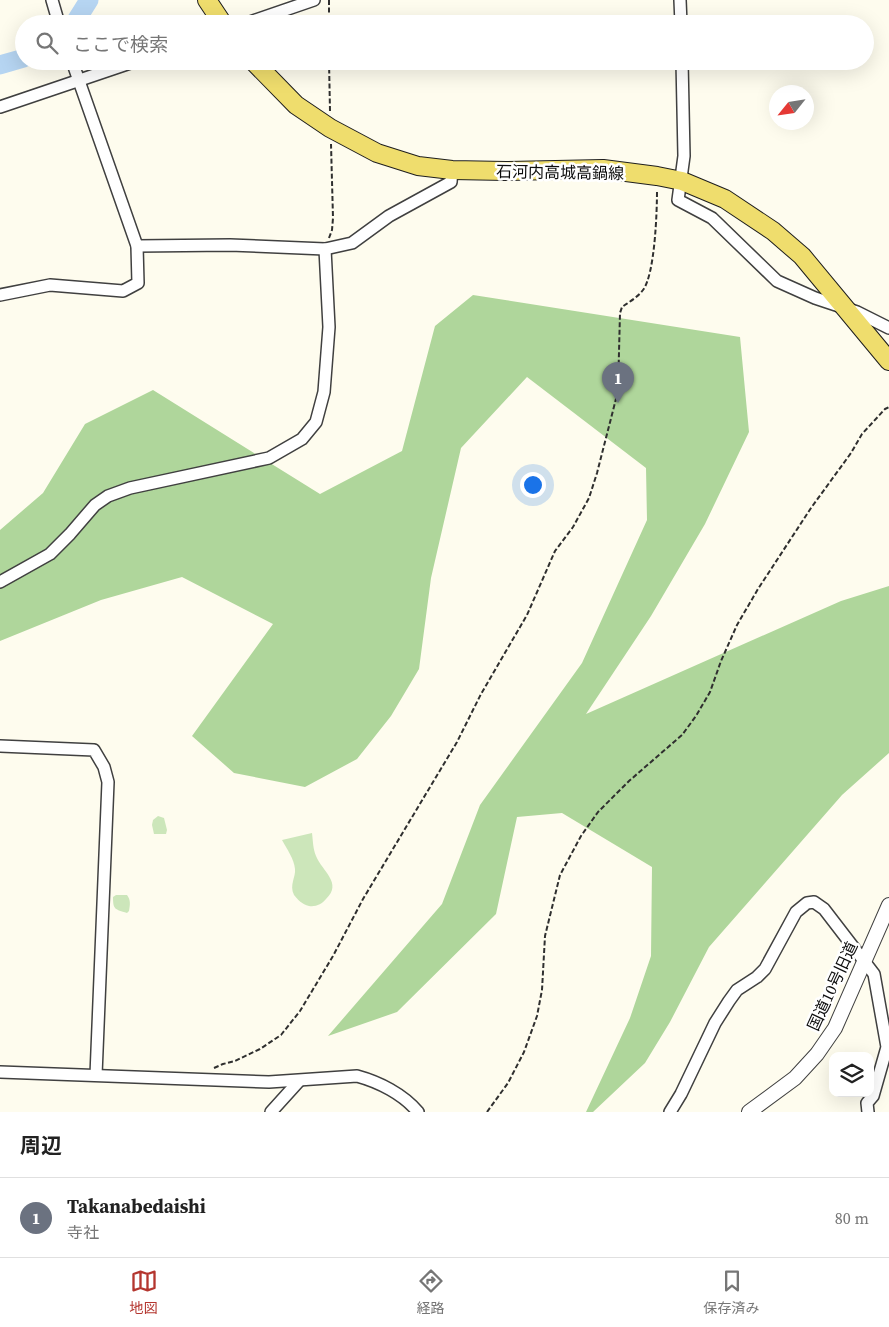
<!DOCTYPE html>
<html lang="ja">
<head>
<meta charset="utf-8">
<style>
  :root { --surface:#fff; --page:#f2f2f2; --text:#222; --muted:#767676; --line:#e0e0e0; --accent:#b4362f }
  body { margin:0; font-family:"Source Serif 4","Noto Sans JP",serif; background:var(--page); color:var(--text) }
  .controls { position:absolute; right:15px; bottom:15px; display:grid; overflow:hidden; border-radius:10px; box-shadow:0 5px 20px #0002 }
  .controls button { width:45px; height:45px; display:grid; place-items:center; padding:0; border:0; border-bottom:1px solid var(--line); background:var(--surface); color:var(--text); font:25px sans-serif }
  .compass { position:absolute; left:769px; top:85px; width:45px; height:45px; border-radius:50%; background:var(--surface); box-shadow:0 5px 20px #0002; rotate:240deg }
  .you { position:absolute; left:532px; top:484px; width:18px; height:18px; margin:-12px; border:4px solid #fff; border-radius:50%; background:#1a73e8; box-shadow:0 0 0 8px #1a73e833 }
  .badge { display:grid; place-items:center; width:32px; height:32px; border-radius:50%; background:var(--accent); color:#fff; font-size:16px; font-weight:700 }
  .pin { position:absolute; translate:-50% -41px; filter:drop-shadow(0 1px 2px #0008) }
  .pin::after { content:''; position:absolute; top:26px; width:18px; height:15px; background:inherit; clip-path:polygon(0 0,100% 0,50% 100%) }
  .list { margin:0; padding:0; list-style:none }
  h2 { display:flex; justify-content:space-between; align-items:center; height:65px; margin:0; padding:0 20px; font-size:21px }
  h2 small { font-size:16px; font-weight:400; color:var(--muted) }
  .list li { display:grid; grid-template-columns:32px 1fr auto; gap:15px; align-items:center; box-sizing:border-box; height:80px; padding:0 20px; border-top:1px solid var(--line) }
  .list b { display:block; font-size:19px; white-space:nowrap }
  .list p { margin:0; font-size:16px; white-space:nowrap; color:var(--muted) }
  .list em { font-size:16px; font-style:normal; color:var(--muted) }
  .icon { flex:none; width:28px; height:28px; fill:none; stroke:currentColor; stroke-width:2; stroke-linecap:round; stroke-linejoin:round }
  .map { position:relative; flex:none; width:889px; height:1112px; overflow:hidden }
  .search { position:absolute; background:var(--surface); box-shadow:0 5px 20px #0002; left:15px; right:15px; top:15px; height:55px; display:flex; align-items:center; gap:12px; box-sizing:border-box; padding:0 18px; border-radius:28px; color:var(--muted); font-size:19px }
  .sheet { height:145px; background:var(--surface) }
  nav { display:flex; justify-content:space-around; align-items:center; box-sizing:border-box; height:70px; border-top:1px solid var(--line); background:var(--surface); font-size:14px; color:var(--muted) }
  nav a { display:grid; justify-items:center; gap:2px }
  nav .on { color:var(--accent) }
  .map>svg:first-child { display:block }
</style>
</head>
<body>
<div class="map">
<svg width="889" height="1112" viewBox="0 0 889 1112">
  <rect width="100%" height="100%" fill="#fefcee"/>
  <!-- green -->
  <g fill="#cce6ba">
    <polygon points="158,816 164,818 167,830 166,834 154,834 152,825 153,820"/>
    <path d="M 312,833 C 313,841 313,849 316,856 C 322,871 343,883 326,899 C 322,904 316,907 309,906 C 302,904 298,900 294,895 C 289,885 296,877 295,869 C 294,859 287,849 282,840 Z"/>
    <path d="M 116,895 L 127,895 C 131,900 130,905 129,911 L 127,913 C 115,909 113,910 113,897 Z"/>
  </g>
  <!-- forest -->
  <polygon fill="#afd69b" points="473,295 740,337 749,432 705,524 651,616 586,714 841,601 889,586 889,753 842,795 709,947 670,1022 645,1063 593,1112 586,1112 630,1018 651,956 652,867 562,813 517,817 496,914 397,1012 328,1036 442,904 480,805 582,663 647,520 646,468 527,377 461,448 431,578 419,669 391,716 357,759 305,787 234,773 192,736 273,624 182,577 101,600 0,641 0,530 43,493 85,424 153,390 320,494 402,451 435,326"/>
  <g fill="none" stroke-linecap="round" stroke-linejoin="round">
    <!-- river -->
    <g stroke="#b6d5f2" stroke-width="19">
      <polyline points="74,24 89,0"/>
      <polyline points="0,65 24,58"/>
    </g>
    <!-- minor casing -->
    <g stroke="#404040" stroke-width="14">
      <g id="minor">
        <polyline points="52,0 59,24"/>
        <polyline points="680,0 681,24"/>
        <polyline points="244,24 314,0"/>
        <polyline points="682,61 684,156 678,200 712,218 777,281 815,298 857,312 889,328"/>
        <polyline points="0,107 136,61"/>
        <polyline points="137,246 230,245 325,249 352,243 389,216 451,182 452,170"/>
        <polyline points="0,295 50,285 123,291 138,283 137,246 72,61"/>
        <polyline points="0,582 50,554 70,534 95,505 108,496 130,488 269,458 302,439 316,422 324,392 329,327 325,249"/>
        <polyline points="0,746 94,750 104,767 108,782 96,1075"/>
        <path d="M 0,1072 L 269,1082 L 357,1076 C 379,1082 403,1094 418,1112"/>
        <polyline points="271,1112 299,1081"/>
        <polyline points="670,1112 681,1094 715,1023 729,1001 737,990 757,977 765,969 796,912 807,903 814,902 824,909 874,974 887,1047 873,1096 867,1103 868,1112"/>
      </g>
    </g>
    <!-- tertiary casing -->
    <g stroke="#404040" stroke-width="16">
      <polyline id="tertiary" points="749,1112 795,1078 817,1054 835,1028 889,905"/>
    </g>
    <!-- primary casing -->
    <g stroke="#1e1e1e" stroke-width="20">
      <g id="primary">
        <polyline points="207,0 223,24"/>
        <polyline points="253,61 296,105 330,128 377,153 418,166 452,170 506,171 603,169 657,176 682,181 725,199 773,231 802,256 889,361"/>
      </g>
    </g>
    <!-- path -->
    <g stroke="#2f2f2f" stroke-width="2" stroke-dasharray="5 2.5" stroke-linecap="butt">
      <polyline points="329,0 329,24"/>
      <polyline points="329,61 330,111"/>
      <polyline points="329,238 332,230 333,218 331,144"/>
      <path d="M 214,1068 L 223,1064 L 235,1061 L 260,1049 L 281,1035 L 300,1011 L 333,956 L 363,899 L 457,742 L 481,694 L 527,615 L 555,551 L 573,527 L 589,498 L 597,473 L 618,391 L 620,313 L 622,307 C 629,302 638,297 643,290 C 655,274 657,211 657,191"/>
      <polyline points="487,1112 508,1083 524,1052 537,1016 542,990 545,936 560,875 581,836 598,812 629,781 682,735 696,716 710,692 721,661 737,625 758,589 811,508 851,453 862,434 885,409 889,407"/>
    </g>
    <!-- minor -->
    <use href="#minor" stroke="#fff" stroke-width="11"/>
    <!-- tertiary -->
    <use href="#tertiary" stroke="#fff" stroke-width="14"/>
    <!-- primary -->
    <use href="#primary" stroke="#efdd6d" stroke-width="18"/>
  </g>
  <g text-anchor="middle" stroke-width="5" stroke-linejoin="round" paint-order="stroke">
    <!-- street labels -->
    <g font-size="16" fill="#0d0d0d" stroke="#fff">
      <text transform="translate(560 172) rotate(1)" y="6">石河内高城高鍋線</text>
      <text transform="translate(832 986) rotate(-65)" y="6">国道10号旧道</text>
    </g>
  </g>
</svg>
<div class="controls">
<button><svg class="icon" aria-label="layers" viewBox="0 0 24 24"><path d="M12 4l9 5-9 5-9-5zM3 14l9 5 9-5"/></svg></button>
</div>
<svg class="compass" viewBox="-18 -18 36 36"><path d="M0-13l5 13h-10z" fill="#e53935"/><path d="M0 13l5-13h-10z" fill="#767676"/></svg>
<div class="you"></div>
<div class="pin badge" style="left:618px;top:403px;background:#6b7280">1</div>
<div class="search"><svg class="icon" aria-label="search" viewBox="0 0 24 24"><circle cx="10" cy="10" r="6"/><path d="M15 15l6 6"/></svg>ここで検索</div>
</div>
<section class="sheet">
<h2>周辺<small></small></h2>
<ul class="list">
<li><span class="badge" style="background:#6b7280">1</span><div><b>Takanabedaishi</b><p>寺社</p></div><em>80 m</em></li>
</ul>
</section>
<nav>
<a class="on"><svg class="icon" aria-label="map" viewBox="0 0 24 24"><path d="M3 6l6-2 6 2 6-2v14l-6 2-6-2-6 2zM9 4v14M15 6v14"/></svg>地図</a>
<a><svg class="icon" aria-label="directions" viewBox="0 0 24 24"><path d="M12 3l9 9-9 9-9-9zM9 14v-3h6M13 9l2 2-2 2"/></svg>経路</a>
<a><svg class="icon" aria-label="saved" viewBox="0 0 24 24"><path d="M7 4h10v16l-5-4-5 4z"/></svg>保存済み</a>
</nav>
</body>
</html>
